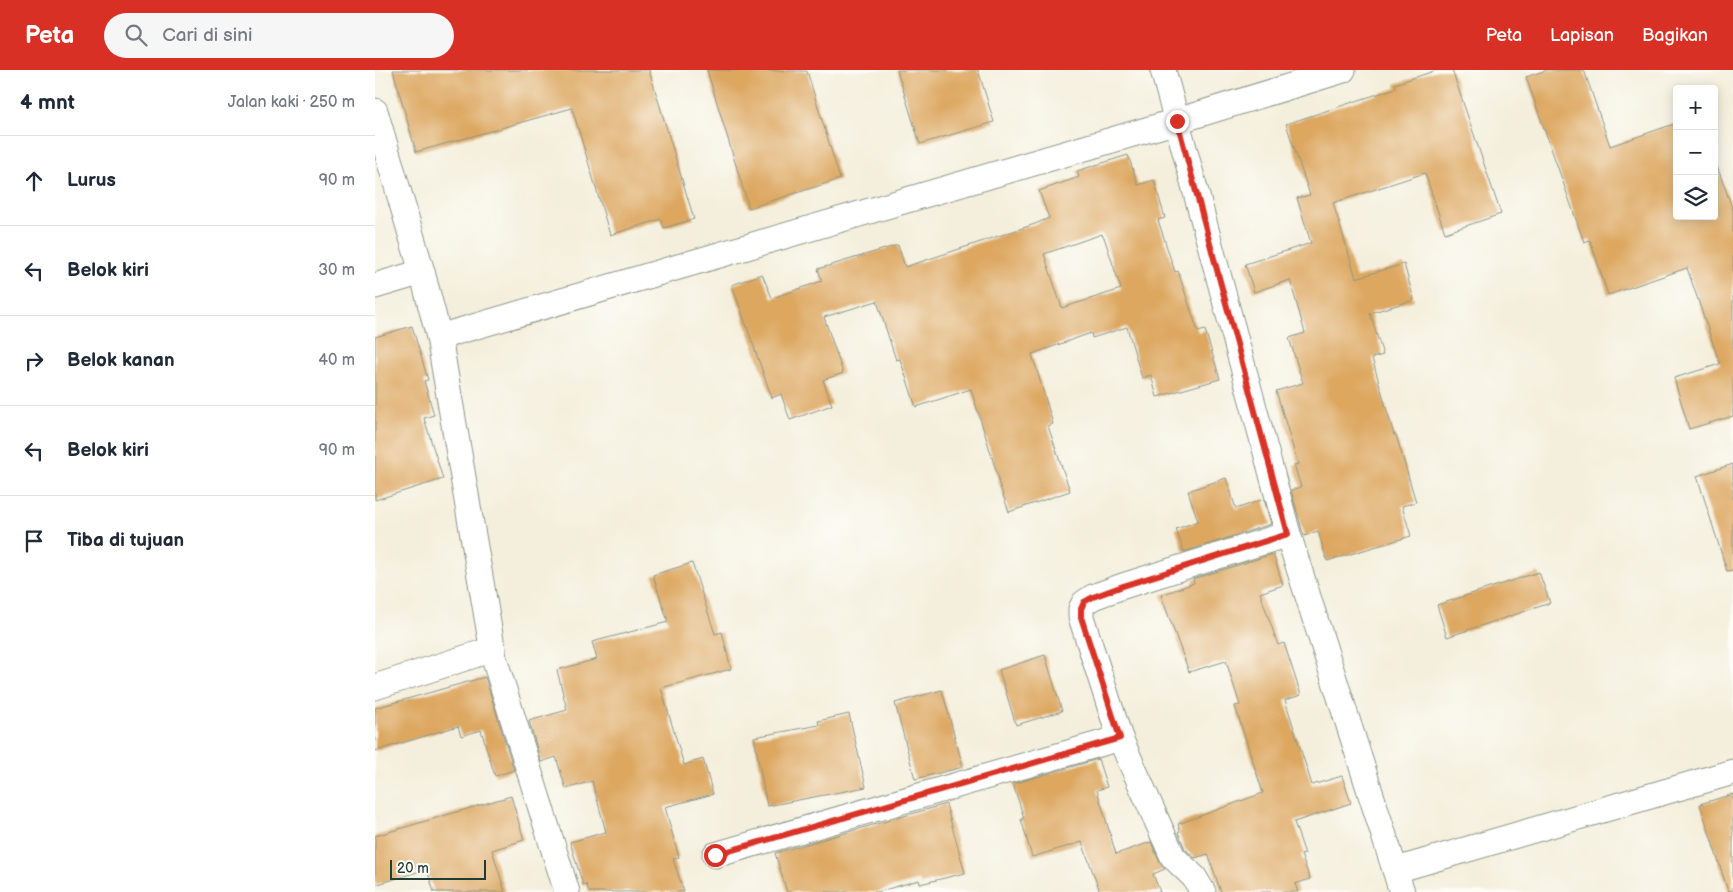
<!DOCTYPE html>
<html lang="id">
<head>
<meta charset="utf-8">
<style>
  :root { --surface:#fff; --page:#f6f6f7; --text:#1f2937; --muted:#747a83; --line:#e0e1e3; --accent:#d93025 }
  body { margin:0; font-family:"Balsamiq Sans",sans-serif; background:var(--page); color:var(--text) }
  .controls { position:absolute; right:15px; top:15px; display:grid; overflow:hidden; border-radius:5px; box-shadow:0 2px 12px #0003 }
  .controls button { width:45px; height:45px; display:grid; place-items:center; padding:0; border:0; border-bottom:1px solid var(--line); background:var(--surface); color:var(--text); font:25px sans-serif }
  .scale { position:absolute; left:15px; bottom:12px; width:96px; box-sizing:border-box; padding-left:5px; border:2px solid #1f3d34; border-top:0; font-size:14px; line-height:18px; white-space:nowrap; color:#1f3d34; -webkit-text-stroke:4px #fdfcf7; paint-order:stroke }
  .stop { position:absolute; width:15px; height:15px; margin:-11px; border:4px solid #d93025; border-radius:50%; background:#fff }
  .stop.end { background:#d93025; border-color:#fff; box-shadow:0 1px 5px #0008 }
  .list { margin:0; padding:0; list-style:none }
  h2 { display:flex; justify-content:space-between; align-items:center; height:65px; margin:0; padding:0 20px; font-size:21px }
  h2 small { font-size:16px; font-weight:400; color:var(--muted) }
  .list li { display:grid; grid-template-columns:32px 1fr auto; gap:15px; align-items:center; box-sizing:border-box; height:90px; padding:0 20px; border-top:1px solid var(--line) }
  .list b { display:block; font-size:19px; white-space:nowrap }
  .list em { font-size:16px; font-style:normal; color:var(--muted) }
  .icon { flex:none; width:28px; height:28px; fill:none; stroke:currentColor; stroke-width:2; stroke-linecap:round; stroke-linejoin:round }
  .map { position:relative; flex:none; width:1358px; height:822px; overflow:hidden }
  header { display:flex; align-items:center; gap:30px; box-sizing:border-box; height:70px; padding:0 25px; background:var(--accent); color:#fff }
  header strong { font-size:24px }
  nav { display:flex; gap:28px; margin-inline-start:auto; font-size:18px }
  .search { width:350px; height:45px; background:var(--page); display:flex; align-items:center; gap:12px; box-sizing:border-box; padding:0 18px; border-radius:28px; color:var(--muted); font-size:19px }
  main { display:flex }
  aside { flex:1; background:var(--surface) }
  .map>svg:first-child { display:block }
</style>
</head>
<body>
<header>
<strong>Peta</strong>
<div class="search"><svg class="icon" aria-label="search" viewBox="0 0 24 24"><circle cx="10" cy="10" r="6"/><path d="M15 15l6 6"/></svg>Cari di sini</div>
<nav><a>Peta</a><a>Lapisan</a><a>Bagikan</a></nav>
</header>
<main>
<aside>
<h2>4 mnt<small>Jalan kaki · 250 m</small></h2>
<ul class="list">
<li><svg class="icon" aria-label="ahead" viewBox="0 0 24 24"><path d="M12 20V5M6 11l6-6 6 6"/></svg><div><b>Lurus</b></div><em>90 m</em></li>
<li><svg class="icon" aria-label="left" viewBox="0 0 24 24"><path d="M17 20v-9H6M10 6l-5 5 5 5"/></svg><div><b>Belok kiri</b></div><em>30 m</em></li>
<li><svg class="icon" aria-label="right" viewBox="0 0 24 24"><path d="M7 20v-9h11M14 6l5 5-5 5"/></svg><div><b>Belok kanan</b></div><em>40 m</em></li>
<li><svg class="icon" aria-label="left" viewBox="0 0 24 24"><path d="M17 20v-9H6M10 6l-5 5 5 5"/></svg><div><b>Belok kiri</b></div><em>90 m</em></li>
<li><svg class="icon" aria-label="arrive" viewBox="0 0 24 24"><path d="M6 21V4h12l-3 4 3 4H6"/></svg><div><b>Tiba di tujuan</b></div></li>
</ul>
</aside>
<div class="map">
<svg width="1358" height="822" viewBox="0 0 1358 822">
  <rect width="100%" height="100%" fill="#fdfcf7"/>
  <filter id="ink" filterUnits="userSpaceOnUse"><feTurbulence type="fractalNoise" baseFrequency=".02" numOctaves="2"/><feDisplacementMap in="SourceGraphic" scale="10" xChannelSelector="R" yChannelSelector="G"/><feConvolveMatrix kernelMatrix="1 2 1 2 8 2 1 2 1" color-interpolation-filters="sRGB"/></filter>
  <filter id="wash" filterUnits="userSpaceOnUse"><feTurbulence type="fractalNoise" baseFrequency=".0096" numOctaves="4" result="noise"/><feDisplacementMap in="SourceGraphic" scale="20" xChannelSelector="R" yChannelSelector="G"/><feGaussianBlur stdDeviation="1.12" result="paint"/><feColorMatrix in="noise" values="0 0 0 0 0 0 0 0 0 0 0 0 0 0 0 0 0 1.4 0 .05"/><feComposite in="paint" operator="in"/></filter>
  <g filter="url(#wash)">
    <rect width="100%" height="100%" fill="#f4efdc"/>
    <g id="blocks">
      <!-- building -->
      <g fill="#dda761" fill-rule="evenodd">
        <polygon points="18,0 274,0 319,149 289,158 286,149 235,165 197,38 41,82"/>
        <polygon points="332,0 432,1 465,109 374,138"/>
        <polygon points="522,0 603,0 619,52 545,74"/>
        <polygon points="1062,0 1077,0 1126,144 1070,163 1050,103 958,133 981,208 1029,194 1039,230 995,243 1008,285 997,288 1019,365 1021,365 1041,432 1027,436 1036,466 952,491 943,461 929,466 927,460 916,420 926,417 919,395 923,394 901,321 928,313 914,268 930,263 915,210 879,222 870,194 936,173 922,128 935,125 911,54 1021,18 1020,14"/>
        <polygon points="1172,0 1209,0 1235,76 1302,53 1302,146 1339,146 1339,88 1358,140 1358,346 1314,359 1299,308 1345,294 1312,198 1233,225 1215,170 1209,172 1151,7"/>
        <path d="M 753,85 L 763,115 L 779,110 L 790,148 L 783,150 L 800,202 L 803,201 L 823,262 L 830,260 L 845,309 L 782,327 L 776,305 L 767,308 L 752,257 L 717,268 L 716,263 L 657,284 L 678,354 L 673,356 L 695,421 L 634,442 L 623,411 L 624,410 L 596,319 L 541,337 L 525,289 L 521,290 L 502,231 L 449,247 L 468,303 L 448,310 L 457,335 L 415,350 L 406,324 L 397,328 L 357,215 L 387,204 L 397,228 L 447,211 L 443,199 L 523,175 L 530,197 L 660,154 L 674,148 L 664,121 L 704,107 L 702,101 ZM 727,164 L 728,167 L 729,167 L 746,219 L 687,238 L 669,184 Z"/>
        <polygon points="37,256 53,310 49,311 59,345 49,348 68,409 0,430 0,267"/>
        <polygon points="1358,394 1358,500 1352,501 1322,406"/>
        <polygon points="851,408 861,439 889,429 896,454 809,482 801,459 823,451 813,421"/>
        <polygon points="898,484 908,515 885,523 903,575 909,573 926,625 910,630 937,715 967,706 976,733 919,752 930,784 926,785 935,809 920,814 923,822 846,822 833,784 820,788 810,779 803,762 805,761 803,754 888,723 860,636 865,635 851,591 814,602 786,525 819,513 818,509"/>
        <polygon points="317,493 340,564 347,562 356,599 286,618 309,695 328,689 338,724 290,737 304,788 298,789 309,822 214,822 211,814 208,815 195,772 231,762 217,711 191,719 181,687 166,692 154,651 192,640 182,600 222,589 217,572 293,552 278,505"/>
        <polygon points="1164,502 1175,533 1072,567 1062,535"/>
        <polygon points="670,585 687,641 641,655 624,600"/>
        <polygon points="110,607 139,700 120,706 106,660 86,666 83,656 0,681 0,638"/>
        <polygon points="567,620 588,697 540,709 520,633"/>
        <polygon points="474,644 491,717 392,736 379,667 444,655 443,651"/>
        <polygon points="723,689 732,717 722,720 741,784 776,772 785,793 790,799 778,804 785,822 725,822 707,772 657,787 646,749 649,748 638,714"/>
        <polygon points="1358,724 1358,820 1353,821 1325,734"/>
        <polygon points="136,726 149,770 117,780 130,822 59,822 52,799 0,815 0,766"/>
        <polygon points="571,734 590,803 545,814 544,810 502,822 412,822 400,783"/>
      </g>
    </g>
  </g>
  <g filter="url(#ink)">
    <use href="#blocks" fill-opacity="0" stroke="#8a9688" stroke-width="1"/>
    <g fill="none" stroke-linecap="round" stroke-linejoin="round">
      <!-- street casing -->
      <g stroke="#8a9688" stroke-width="27">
        <g id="street">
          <polyline points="788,0 913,464 1027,822"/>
          <polyline points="0,41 47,202 64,267 119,588 192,822"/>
          <polyline points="0,216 47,202"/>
          <polyline points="64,267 802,51 968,0"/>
          <polyline points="0,617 118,579"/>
          <polyline points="340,785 745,668"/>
          <polyline points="1021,800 1358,702"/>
          <polyline points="828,822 819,807 798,787 745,668 706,547 706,539 709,533 718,527 748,516 913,464"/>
        </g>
      </g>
      <!-- street -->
      <use href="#street" stroke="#fff" stroke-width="25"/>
    </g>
  </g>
  <g fill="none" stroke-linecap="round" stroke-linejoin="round" filter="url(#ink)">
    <!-- route -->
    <polyline stroke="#d93025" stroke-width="6" points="340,785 745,668 706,547 706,539 709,532 718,527 748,516 913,464 802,51"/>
  </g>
</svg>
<div class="controls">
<button>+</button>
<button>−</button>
<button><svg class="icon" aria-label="layers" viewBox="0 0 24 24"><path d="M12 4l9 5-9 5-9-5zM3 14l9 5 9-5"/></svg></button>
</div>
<div class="scale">20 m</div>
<div class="stop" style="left:340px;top:785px"></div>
<div class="stop end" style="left:802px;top:51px"></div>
</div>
</main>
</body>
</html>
